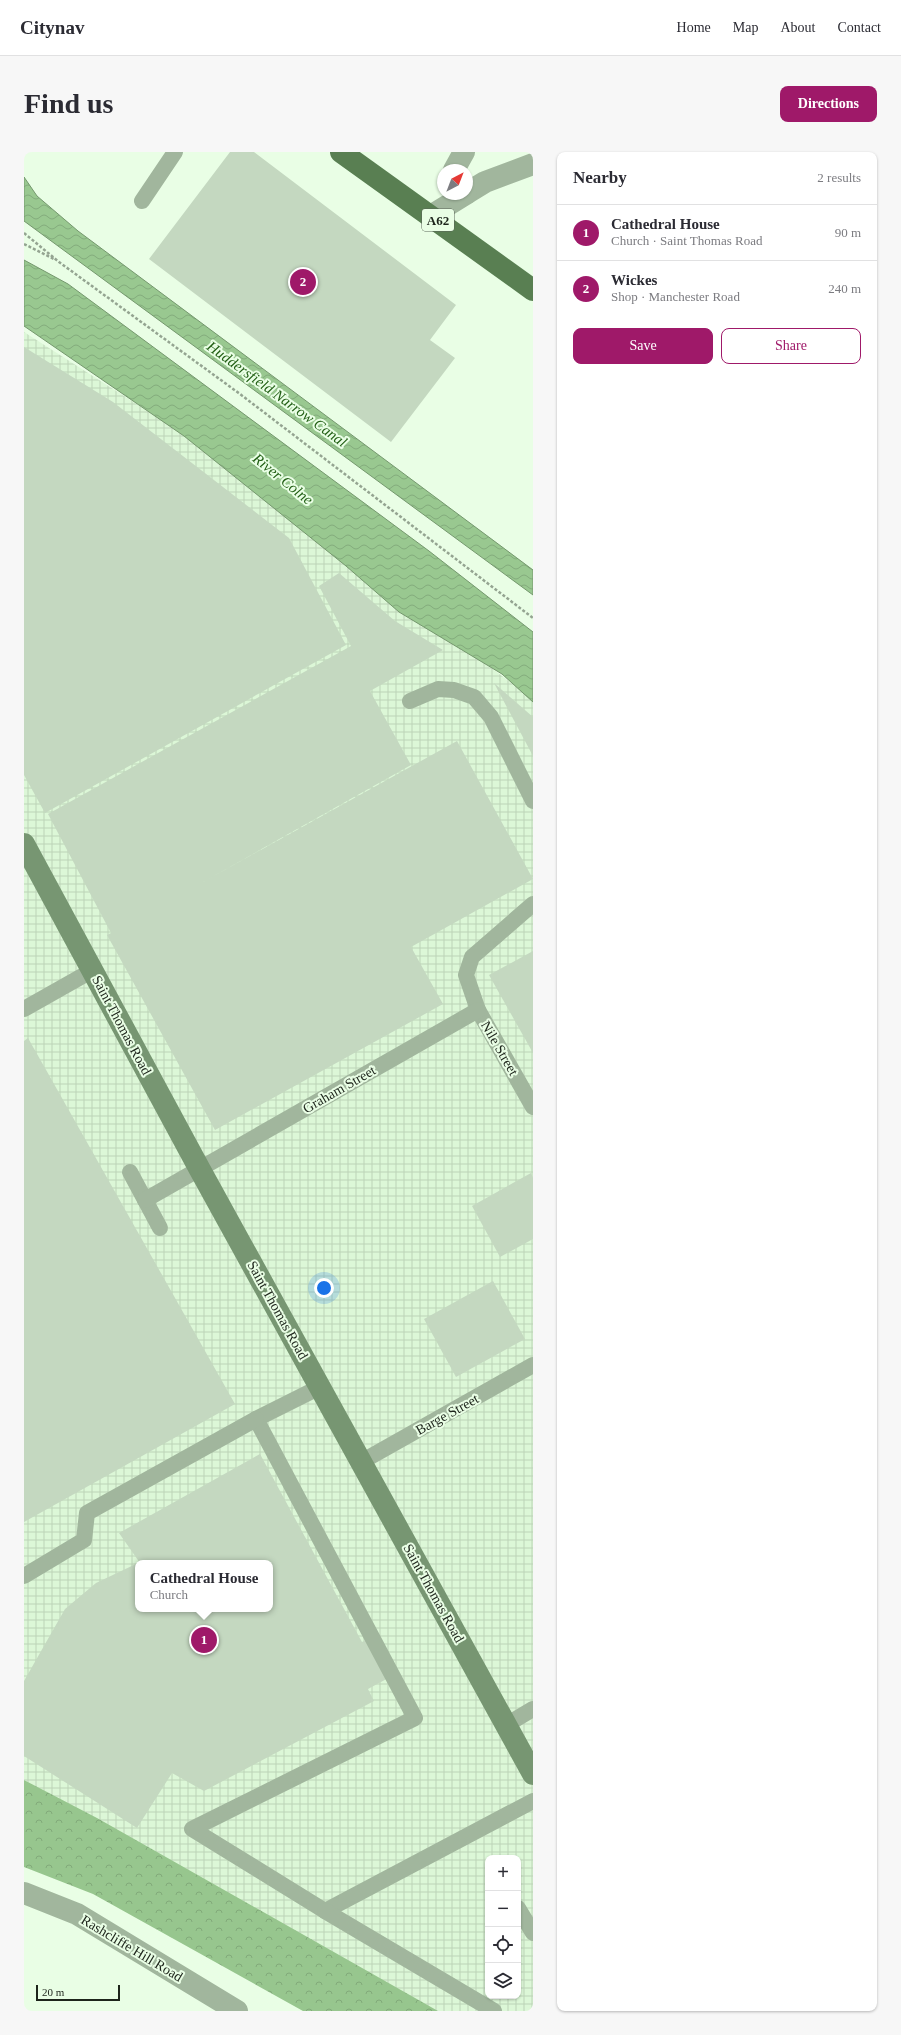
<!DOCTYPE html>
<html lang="en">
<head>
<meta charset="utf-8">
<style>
  :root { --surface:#fff; --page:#f7f7f7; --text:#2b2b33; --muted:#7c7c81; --line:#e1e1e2; --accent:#9f1969 }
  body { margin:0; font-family:"Times New Roman",serif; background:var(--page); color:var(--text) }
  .controls { position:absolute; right:12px; bottom:12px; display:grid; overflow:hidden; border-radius:8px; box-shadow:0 1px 3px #0004 }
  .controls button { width:36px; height:36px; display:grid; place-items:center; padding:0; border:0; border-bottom:1px solid var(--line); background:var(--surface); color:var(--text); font:20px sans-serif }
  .compass { position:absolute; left:413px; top:12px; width:36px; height:36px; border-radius:50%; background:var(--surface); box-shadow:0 1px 3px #0004; rotate:42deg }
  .scale { position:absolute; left:12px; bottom:10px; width:84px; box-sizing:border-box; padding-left:4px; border:2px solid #1d241b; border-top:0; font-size:11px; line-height:14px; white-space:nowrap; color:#1d241b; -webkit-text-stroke:3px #e9fee5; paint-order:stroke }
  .you { position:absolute; left:300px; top:1136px; width:14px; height:14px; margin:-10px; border:3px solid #fff; border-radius:50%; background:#1a73e8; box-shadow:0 0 0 6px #1a73e833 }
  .badge { display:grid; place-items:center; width:26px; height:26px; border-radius:50%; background:var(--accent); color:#fff; font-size:13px; font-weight:700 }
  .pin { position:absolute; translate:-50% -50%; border:2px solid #fff; box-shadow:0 1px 4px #0006 }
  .popup { position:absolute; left:111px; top:1408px; width:138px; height:52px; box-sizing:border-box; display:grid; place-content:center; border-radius:8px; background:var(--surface); filter:drop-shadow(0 1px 3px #0005); font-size:13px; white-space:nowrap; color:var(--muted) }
  .popup b { font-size:15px; color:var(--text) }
  .popup::after { content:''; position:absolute; left:50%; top:100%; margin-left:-8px; border:8px solid transparent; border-top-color:var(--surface) }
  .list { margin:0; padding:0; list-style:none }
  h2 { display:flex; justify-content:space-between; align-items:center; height:52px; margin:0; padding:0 16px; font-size:17px }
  h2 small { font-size:13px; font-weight:400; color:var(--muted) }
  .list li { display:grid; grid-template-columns:26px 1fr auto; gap:12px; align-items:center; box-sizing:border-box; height:56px; padding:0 16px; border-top:1px solid var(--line) }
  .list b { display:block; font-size:15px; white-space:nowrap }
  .list p { margin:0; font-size:13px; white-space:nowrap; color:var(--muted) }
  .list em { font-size:13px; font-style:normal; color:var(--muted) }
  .actions { display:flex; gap:8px; padding:12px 16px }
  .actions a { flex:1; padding:9px 0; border:1px solid var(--accent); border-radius:8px; text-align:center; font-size:14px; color:var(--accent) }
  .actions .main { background:var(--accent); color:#fff }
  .icon { flex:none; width:22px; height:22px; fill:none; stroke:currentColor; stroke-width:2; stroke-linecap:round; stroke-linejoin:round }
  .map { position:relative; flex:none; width:509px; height:1859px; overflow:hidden; border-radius:8px }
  header { display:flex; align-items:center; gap:24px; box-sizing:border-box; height:56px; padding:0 20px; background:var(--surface); border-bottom:1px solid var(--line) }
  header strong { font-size:19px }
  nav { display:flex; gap:22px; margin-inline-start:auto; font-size:14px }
  .intro { display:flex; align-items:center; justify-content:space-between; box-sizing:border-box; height:96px; padding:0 24px }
  h1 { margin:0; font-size:28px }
  .button { padding:10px 18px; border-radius:8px; background:var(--accent); color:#fff; font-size:14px; font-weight:700 }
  main { display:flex; gap:24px; padding:0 24px }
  aside { flex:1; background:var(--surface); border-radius:8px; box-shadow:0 1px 3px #0004 }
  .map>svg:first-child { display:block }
</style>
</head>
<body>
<header>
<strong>Citynav</strong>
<nav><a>Home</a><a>Map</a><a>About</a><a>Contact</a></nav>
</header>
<div class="intro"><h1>Find us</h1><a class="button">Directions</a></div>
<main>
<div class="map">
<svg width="509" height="1859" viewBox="0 0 509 1859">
  <defs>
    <pattern id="industrial-grid" width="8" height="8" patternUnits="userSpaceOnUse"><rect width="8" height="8" fill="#dcf7d7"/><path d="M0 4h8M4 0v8" fill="none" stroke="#bcd4b8"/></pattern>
    <pattern id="forest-crowns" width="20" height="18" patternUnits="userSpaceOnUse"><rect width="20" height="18" fill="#97c68e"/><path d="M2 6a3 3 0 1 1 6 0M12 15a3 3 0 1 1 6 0" fill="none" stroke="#82aa7a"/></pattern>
    <pattern id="water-waves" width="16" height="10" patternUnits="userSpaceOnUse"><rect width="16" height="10" fill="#99c890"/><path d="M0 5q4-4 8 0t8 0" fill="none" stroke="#83ac7c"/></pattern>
  </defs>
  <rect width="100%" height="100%" fill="#e9fee5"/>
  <!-- industrial -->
  <path fill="url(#industrial-grid)" fill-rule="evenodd" d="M 0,180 L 147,274 L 494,536 L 509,549 L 509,1859 L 411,1859 L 186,1736 L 0,1628 ZM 114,1411 L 246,1411 L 246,1457 L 114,1457 ZM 464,1706 L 494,1706 L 494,1844 L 464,1844 Z"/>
  <!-- forest -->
  <polygon fill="url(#forest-crowns)" points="0,1628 73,1666 414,1859 279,1859 69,1742 0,1715"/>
  <!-- water -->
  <g fill="url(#water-waves)" stroke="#74976d">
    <polygon points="0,25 13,44 54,79 509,418 509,443 0,69"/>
    <polygon points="0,108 44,132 405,399 509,480 509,550 478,522 375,460 322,414 160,284 0,174"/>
  </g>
  <!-- building -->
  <g fill="#c4d8c0">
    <polygon points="206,0 230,0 432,153 406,188 431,206 367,290 125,107"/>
    <polygon points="0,195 89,250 265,386 322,493 21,661 0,623"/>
    <polygon points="315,421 371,469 419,498 346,539 387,613 179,730 433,589 509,727 387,795 419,852 191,978 83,783 87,781 24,662 327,494 295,434"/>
    <polygon points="470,531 509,565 509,604"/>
    <polygon points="509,799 509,901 465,823"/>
    <polygon points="4,886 211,1252 0,1370 0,889"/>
    <polygon points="507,1021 509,1026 509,1087 476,1105 448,1054"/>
    <polygon points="469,1129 501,1187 432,1225 400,1167"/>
    <polygon points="236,1302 338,1490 346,1486 368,1524 344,1537 350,1549 180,1639 148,1621 113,1676 0,1604 0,1529 41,1457 72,1431 114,1411 114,1457 246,1457 246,1411 116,1411 95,1381"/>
  </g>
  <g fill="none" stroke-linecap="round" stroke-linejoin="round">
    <!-- path -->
    <g stroke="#94a491" stroke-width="2.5" stroke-dasharray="3 2" stroke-linecap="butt">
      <polyline points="0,81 35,110 216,242 509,466"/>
      <polyline points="0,92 30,107"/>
    </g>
    <!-- lane -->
    <g stroke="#a1b69d" stroke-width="16">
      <polyline points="118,49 151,0"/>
      <polyline points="386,549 414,537 430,538 450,545 467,565 509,649"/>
      <polyline points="509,752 448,805 442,823 454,858 509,955"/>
      <polyline points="0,857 69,818"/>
      <polyline points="106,1020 136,1076"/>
      <polyline points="121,1048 454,858"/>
      <polyline points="296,1235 232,1267 391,1566 168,1677 301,1759 509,1649"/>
      <polyline points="337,1310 509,1213"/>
      <polyline points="0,1424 60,1388 63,1361 232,1267"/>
      <polyline points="482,1573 509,1557"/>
      <polyline points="494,1756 509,1781"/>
      <polyline points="301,1759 470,1859"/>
    </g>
    <!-- street -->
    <g stroke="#a1b69d" stroke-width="22">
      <polyline points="430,18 440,0"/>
      <polyline points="443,41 461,30 509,12"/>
      <polyline points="408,63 442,42"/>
      <polyline points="0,1741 53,1762 213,1859"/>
    </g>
    <!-- secondary -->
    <polyline stroke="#779672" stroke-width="22" points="0,692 175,1016 509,1622"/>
    <!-- primary -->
    <polyline stroke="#597f52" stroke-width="22" points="317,0 509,138"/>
  </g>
  <g text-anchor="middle" stroke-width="4" stroke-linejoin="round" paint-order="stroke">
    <!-- shield labels -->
    <rect fill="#e9fee5" stroke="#5a6558" stroke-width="1" x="398" y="57" width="32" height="22" rx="3"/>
    <g font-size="13" font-weight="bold" fill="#1d241b">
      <text x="414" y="73">A62</text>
    </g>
    <!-- street labels -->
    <g font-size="14" fill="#1d241b" stroke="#e9fee5">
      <text transform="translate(98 873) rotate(62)" y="5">Saint Thomas Road</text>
      <text transform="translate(476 896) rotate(60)" y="5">Nile Street</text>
      <text transform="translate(315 937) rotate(-30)" y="5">Graham Street</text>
      <text transform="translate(254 1158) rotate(61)" y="5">Saint Thomas Road</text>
      <text transform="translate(423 1262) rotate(-29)" y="5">Barge Street</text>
      <text transform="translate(410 1441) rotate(61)" y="5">Saint Thomas Road</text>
      <text transform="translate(108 1796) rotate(31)" y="5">Rashcliffe Hill Road</text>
    </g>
    <!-- water labels -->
    <g font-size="15" font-style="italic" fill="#225f15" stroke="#e9fee5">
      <text transform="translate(253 242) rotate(36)" y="5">Huddersfield Narrow Canal</text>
      <text transform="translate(259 327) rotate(39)" y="5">River Colne</text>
    </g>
  </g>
</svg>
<div class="controls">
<button>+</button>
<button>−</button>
<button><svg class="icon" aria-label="locate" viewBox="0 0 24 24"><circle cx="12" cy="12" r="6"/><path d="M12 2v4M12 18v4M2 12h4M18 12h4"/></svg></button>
<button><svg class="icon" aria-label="layers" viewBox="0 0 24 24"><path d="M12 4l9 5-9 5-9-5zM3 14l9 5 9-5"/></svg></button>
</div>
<svg class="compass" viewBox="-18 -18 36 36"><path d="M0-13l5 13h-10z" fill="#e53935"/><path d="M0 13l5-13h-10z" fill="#7c7c81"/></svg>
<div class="scale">20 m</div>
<div class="you"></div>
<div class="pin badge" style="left:180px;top:1488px">1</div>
<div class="popup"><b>Cathedral House</b>Church</div>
<div class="pin badge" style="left:279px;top:130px">2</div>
</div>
<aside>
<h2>Nearby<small>2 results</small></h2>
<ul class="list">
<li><span class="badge">1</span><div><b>Cathedral House</b><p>Church · Saint Thomas Road</p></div><em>90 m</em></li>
<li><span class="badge">2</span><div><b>Wickes</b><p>Shop · Manchester Road</p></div><em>240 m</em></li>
</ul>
<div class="actions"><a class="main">Save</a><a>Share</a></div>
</aside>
</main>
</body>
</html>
